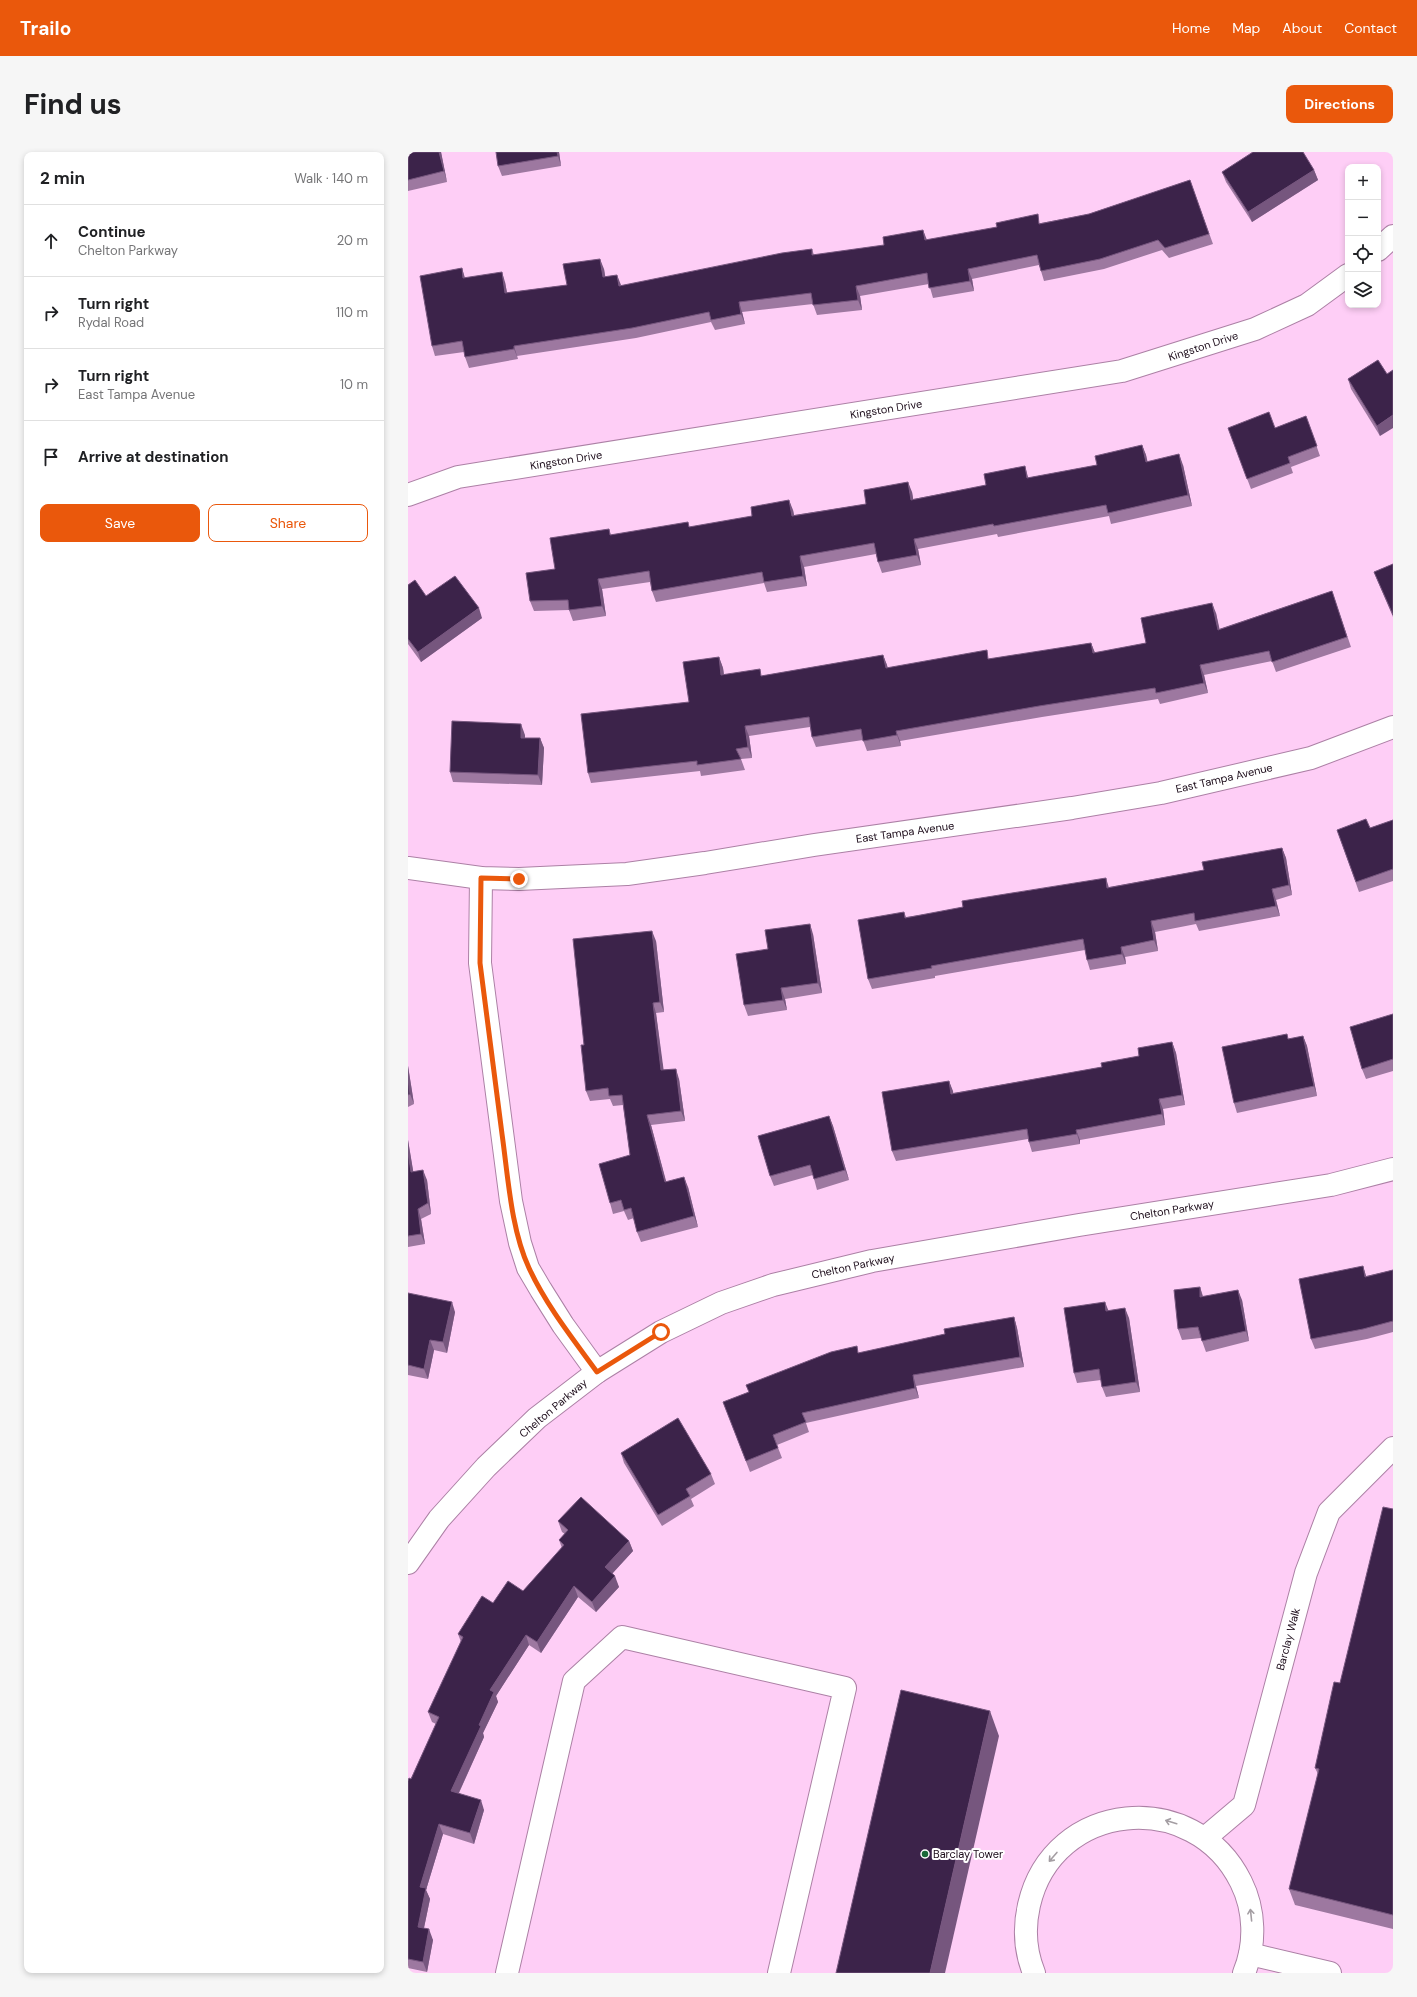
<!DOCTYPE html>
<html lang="en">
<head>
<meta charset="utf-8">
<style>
  :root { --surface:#fff; --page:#f6f6f6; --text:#202124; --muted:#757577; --line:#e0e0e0; --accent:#ea580c }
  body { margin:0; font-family:"DM Sans",sans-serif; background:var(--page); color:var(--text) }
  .controls { position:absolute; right:12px; top:12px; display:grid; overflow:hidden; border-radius:8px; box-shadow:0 2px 6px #0003 }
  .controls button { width:36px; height:36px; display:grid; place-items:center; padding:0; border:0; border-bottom:1px solid var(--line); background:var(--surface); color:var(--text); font:20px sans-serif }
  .stop { position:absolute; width:12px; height:12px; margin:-9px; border:3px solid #ea580c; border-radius:50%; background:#fff }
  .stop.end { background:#ea580c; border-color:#fff; box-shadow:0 1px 4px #0008 }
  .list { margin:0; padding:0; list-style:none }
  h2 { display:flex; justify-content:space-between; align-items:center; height:52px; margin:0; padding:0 16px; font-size:17px }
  h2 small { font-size:13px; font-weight:400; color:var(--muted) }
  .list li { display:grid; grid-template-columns:26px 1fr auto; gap:12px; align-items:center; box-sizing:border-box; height:72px; padding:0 16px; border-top:1px solid var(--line) }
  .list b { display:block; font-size:15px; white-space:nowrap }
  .list p { margin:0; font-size:13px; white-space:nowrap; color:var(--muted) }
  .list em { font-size:13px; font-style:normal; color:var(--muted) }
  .actions { display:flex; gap:8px; padding:12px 16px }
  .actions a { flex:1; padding:9px 0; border:1px solid var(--accent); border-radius:8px; text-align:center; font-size:14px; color:var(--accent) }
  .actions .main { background:var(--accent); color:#fff }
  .icon { flex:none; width:22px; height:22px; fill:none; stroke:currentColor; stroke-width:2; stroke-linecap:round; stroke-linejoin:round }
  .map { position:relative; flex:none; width:985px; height:1821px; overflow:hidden; border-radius:8px }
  header { display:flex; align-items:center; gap:24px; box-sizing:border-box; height:56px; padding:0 20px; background:var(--accent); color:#fff }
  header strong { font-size:19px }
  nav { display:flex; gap:22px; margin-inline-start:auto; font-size:14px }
  .intro { display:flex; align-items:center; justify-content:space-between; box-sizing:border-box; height:96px; padding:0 24px }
  h1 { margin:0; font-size:28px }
  .button { padding:10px 18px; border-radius:8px; background:var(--accent); color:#fff; font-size:14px; font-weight:700 }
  main { display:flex; gap:24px; padding:0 24px }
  aside { flex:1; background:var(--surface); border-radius:8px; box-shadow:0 2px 6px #0003 }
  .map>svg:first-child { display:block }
</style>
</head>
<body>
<header>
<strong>Trailo</strong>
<nav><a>Home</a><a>Map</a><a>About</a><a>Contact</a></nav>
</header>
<div class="intro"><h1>Find us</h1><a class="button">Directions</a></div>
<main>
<aside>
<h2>2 min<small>Walk · 140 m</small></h2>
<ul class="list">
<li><svg class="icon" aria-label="ahead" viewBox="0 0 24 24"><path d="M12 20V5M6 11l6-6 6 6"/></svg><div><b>Continue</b><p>Chelton Parkway</p></div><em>20 m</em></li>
<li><svg class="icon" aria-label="right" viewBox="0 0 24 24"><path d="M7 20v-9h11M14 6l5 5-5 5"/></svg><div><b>Turn right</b><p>Rydal Road</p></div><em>110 m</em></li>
<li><svg class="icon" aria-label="right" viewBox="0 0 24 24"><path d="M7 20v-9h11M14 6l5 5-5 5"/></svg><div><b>Turn right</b><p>East Tampa Avenue</p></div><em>10 m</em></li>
<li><svg class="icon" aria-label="arrive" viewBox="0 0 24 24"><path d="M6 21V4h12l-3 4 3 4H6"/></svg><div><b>Arrive at destination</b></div></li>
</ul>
<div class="actions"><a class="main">Save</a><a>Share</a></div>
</aside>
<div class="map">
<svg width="985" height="1821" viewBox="0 0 985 1821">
  <rect width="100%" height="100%" fill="#fecef6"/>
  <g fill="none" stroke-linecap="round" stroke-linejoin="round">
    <!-- minor casing -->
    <g stroke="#ac80a5" stroke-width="24">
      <g id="minor">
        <polyline points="970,98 985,84"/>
        <polyline points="0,343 50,325 714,219 847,177 899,153 940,123"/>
        <polyline points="0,716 73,726 111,727 219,722 297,711 406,693 664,656 753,641 903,606 985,575"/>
        <polyline points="73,726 72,811 103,1049 112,1091 120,1116 133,1138 155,1173 189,1220"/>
        <polyline points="0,1411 31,1367 78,1315 129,1266 189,1220 253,1180 313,1151 365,1133 464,1109 671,1073 923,1033 985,1017"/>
        <polyline points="797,1686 836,1653 898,1421 921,1360 985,1296"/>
        <polyline points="842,1802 922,1821"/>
        <polyline points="99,1821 166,1529 214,1485 437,1536 371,1821"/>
        <path d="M 626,1821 C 617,1799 616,1775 621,1753 C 645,1648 786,1635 833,1730 C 847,1758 848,1792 836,1821"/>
      </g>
    </g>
    <!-- minor -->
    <use href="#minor" stroke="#fff" stroke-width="22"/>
  </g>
  <!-- wall -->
  <g fill="#9d78a0">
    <polygon points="0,0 33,0 39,30 0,39"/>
    <polygon points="151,0 153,14 94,24 90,14"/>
    <polygon points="906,18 910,28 844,70 818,30 814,20"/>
    <polygon points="782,28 805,92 761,106 754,98 696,117 636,129 633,119 631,113 564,127 566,139 525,146 521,132 452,144 454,158 409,163 405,152 334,160 337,172 307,178 303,170 228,186 109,204 110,207 61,216 57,205 56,200 27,204 24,194 54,116 57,126 97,130 99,141 159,133 196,117 197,125 213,134 404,97 406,103 519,88 633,71 681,62"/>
    <polygon points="970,208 972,284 943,237 940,227"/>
    <polygon points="898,264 912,304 883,315 885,321 843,337 820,276 867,276"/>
    <polygon points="734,293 738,303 739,310 775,313 784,354 703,372 701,364 590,385 589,382 510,397 513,413 474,421 470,410 468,402 396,415 399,434 359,440 356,431 248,450 244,439 242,430 194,437 198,464 165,469 161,458 126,459 122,449 147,417 201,377 203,383 282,375 385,358 386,363 458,352 504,340 505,347 689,313"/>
    <polygon points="985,412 985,465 970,430 966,420"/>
    <polygon points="0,433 18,444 74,466 13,510 0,492"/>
    <polygon points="924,439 943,495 868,520 864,509 796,523 800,541 752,552 750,547 634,565 492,589 493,594 459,599 455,588 408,595 404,585 402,575 341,584 344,606 333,607 337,618 293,624 292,619 183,631 180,621 281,550 311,505 315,516 316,522 354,524 475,503 480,516 582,507 683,491 687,501 738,491 808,461 811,477"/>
    <polygon points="117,583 117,586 132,586 136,596 134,633 45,630 42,620"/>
    <polygon points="985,668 985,729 951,740 929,678 962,676"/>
    <polygon points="874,696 878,706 884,743 868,748 872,764 791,779 788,772 747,780 750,799 717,805 718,812 682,818 679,808 677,798 527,824 527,826 464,837 460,827 496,760 498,765 701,735 796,718"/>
    <polygon points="405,782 414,841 377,847 379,858 340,864 336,853 360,797"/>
    <polygon points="248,789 256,860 248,861 255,918 271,927 277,969 243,973 258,1030 280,1035 290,1075 233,1090 229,1080 226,1066 220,1068 216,1059 205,1062 202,1051 222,1003 215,953 205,954 202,947 182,949 178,939 176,893"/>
    <polygon points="985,862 985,919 958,927 954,917"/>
    <polygon points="895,884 899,894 909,944 829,961 826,951 881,887"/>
    <polygon points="764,890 768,901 777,953 755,957 757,973 672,988 672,992 624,1000 620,987 488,1009 484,999 541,929 545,941 694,915 731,904"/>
    <polygon points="0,914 6,952 0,955"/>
    <polygon points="421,964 425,974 441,1028 409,1038 405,1023 366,1034 362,1024"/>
    <polygon points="0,988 5,1019 19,1028 23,1062 13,1067 17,1092 0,1095"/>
    <polygon points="955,1114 958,1124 985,1118 985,1180 959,1187 907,1197 903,1187"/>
    <polygon points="792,1135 795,1144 834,1148 841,1189 798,1200 793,1186 774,1188 770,1177"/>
    <polygon points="0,1141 47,1160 39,1201 26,1198 20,1227 0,1223"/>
    <polygon points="700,1159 721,1166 732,1240 698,1245 694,1235 693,1228 669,1231 666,1221"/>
    <polygon points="606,1165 609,1176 616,1215 508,1234 511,1246 398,1271 401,1280 369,1293 374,1306 342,1320 315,1250 341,1240 338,1233 451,1201 537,1182"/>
    <polygon points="213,1301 303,1322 307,1332 283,1347 286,1354 254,1374 216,1311"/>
    <polygon points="985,1357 985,1777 887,1753 881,1737 910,1622 907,1616 932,1531"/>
    <polygon points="150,1369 221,1389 225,1399 204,1422 211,1435 188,1460 170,1445 133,1501 121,1493 88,1544 90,1550 75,1581 76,1585 51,1641 76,1658 66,1692 35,1682 18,1738 22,1747 16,1776 25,1788 19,1820 0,1816 0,1629 3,1627 28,1572 24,1570 20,1560 53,1490 50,1482 85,1451 115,1439 154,1396 151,1388 157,1382 154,1380"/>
  </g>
  <!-- shaded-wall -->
  <g fill="#76567e">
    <polygon points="31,0 33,0 39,30 36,19"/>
    <polygon points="149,0 151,0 153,14 150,4"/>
    <polygon points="906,18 910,28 844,70 840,60"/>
    <polygon points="515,78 519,88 517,88"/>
    <polygon points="192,107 196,117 199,135 195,125"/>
    <polygon points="54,116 57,127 55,126"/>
    <polygon points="560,117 564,127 566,139 562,129"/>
    <polygon points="94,120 97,130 101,151 97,141"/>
    <polygon points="209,123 213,133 211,134"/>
    <polygon points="448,134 452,144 454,158 450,148"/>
    <polygon points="331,150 334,160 337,172 333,162"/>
    <polygon points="106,194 109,204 110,207 106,197"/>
    <polygon points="985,263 985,276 972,284 969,274"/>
    <polygon points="734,293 738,303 742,320 738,310"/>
    <polygon points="771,302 775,313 784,354 780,343"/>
    <polygon points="617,314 620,325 622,336 619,326"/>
    <polygon points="500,330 504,340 507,358 503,348"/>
    <polygon points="381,348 385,358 388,374 384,364"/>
    <polygon points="506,387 510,397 513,413 509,403"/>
    <polygon points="392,404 396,415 399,434 395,424"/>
    <polygon points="190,427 194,437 198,464 194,454"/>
    <polygon points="804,451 808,461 814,488 810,478"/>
    <polygon points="71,456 74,466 13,510 10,500"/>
    <polygon points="683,491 687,501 685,501"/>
    <polygon points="475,503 479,513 481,526 478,516"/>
    <polygon points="311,505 315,516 317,533 313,523"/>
    <polygon points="792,513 796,523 800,541 796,531"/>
    <polygon points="113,572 117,583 117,596 113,586"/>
    <polygon points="337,574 341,584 344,606 340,595"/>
    <polygon points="488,579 492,589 493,594 489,583"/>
    <polygon points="132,586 136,596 134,633 130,623"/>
    <polygon points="874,696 878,706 884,743 881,733"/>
    <polygon points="698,726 701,736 699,736"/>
    <polygon points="864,737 868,748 872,764 868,754"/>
    <polygon points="743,769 747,780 750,799 746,788"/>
    <polygon points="402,772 405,782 414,841 410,831"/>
    <polygon points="244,779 248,789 256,860 252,850"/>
    <polygon points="713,795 717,805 718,812 714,802"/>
    <polygon points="373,836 377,847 379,858 375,848"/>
    <polygon points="245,851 248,861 257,928 253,918"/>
    <polygon points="895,884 899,894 909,944 906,934"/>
    <polygon points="764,890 768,901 777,953 774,943"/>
    <polygon points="0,914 6,952 2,942 0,926"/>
    <polygon points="268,917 271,927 277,969 273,959"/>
    <polygon points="541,929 545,939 547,952 543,942"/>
    <polygon points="751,947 755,957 757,973 754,962"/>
    <polygon points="239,963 243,973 261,1040 257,1030"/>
    <polygon points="421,964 425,974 441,1028 437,1018"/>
    <polygon points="668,978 672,988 672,992 669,982"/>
    <polygon points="0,988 7,1030 3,1020 0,1000"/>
    <polygon points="15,1018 19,1028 23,1062 20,1051"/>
    <polygon points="276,1025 280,1035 290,1075 286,1064"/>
    <polygon points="10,1057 13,1067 17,1092 13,1082"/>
    <polygon points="955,1114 958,1124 957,1125"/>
    <polygon points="792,1135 795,1146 792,1145"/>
    <polygon points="830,1138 834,1148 841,1189 838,1179"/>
    <polygon points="44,1150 47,1160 39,1201 35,1190"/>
    <polygon points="697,1150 701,1160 698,1159"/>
    <polygon points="717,1156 721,1166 732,1240 728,1230"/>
    <polygon points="606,1165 609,1176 616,1215 612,1205"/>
    <polygon points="22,1188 26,1198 20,1227 16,1217"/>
    <polygon points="505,1223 508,1234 511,1246 507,1236"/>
    <polygon points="221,1389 225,1399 201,1425 197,1415"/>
    <polygon points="207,1424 211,1435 188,1460 184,1450"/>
    <polygon points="166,1434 170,1445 133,1501 129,1490"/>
    <polygon points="118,1483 121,1493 88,1544 90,1550 75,1581 76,1585 47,1649 43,1639 71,1573 82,1538"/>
    <polygon points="582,1559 591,1584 537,1821 522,1821"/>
    <polygon points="73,1648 76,1658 66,1692 62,1681"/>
    <polygon points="31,1672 35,1682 18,1738 22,1747 14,1785 10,1775 12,1735"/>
    <polygon points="21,1777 25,1788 19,1820 15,1810"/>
  </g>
  <!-- building -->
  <g fill="#3c234a" stroke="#76567e">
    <polygon points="0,0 31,0 36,19 0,28"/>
    <polygon points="88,0 149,0 150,4 90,14"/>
    <polygon points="845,0 895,0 906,18 840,60 814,20"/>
    <polygon points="782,28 801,82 757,96 750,88 692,107 633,119 629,103 560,117 562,129 521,136 519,121 448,134 450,148 405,153 403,141 331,150 333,162 303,168 301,160 224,176 106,194 106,197 57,205 54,189 24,194 12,124 54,116 55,126 94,120 97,141 159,133 155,112 192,107 195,125 209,123 211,134 374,101 404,97 404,103 476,93 475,85 515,78 517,88 589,75 588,71 630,62 631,72 681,62"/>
    <polygon points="970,208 979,222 985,218 985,263 969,274 940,227"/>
    <polygon points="861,260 867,276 898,264 909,294 880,305 882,311 839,327 820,276"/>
    <polygon points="734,293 738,310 771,302 780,343 700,361 698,353 586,374 585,372 506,387 509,403 470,410 466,391 392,404 395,424 356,430 354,420 244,439 241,419 190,427 194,454 161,458 160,448 122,449 118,421 147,417 142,386 201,377 202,383 280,370 281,375 344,364 343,355 381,348 384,364 458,352 456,338 500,330 503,348 578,333 576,322 617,314 619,326 689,313 687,304"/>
    <polygon points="985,412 985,463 966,420"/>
    <polygon points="47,424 71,456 10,500 0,487 0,433 7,428 18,444"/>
    <polygon points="924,439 939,485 864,510 861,499 792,513 796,531 748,541 747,536 631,554 488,579 489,583 455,589 453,577 404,585 401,565 337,574 340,595 328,597 333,607 289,613 289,609 180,621 173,562 281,550 275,510 311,505 313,523 352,517 353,524 475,503 478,516 579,498 580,507 683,491 685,501 738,491 733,466 804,451 810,478"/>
    <polygon points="44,569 113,572 113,586 132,586 130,623 42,620"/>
    <polygon points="958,667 962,676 985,668 985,717 948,730 929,678"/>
    <polygon points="874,696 881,733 864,737 868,754 787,769 786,761 743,769 746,788 713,795 714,802 679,808 675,787 523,814 524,816 460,827 450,768 496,760 497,766 555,755 554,749 698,726 699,736 796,718 794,710"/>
    <polygon points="402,772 410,831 373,836 375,848 336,853 328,802 360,797 357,778"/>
    <polygon points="244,779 252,850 245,851 253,918 268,917 273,959 239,963 257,1030 276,1025 286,1064 229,1080 223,1056 216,1058 213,1048 202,1051 191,1012 222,1003 214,943 201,944 200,936 178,939 173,893 176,893 165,787"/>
    <polygon points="985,862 985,907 954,917 942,875"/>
    <polygon points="879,882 880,887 895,884 906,934 826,951 814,895"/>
    <polygon points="764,890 774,943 751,947 754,962 668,978 669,982 621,990 619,977 484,999 474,940 541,929 543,942 694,915 693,911 731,904 730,896"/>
    <polygon points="0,926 2,942 0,943"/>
    <polygon points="421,964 437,1018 406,1027 402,1013 362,1024 350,984"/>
    <polygon points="0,1000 3,1020 15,1018 20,1051 10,1057 13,1082 0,1084"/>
    <polygon points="955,1114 957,1125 985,1118 985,1169 955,1177 903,1187 891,1127"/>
    <polygon points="792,1135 792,1145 830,1138 838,1179 794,1189 790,1175 770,1177 766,1138"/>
    <polygon points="0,1141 44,1150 35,1190 22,1188 16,1217 0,1213"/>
    <polygon points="697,1150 698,1159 717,1156 728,1230 694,1235 691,1217 666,1221 656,1156"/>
    <polygon points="606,1165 612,1205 505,1223 507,1236 394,1261 398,1270 365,1283 370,1296 338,1309 315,1250 341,1240 338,1233 423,1200 449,1194 450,1201 537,1182 536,1177"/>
    <polygon points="270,1266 303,1322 278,1337 282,1344 250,1363 213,1301"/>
    <polygon points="173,1345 221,1389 197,1415 207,1424 184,1450 166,1434 129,1490 118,1483 82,1538 86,1540 71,1573 73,1574 43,1639 73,1648 62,1681 31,1672 12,1735 18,1736 10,1775 21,1777 15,1810 0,1807 0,1629 1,1626 3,1627 31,1565 20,1560 55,1485 50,1482 74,1444 85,1451 100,1429 115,1439 156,1393 151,1388 160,1378 150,1369"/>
    <polygon points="975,1355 985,1357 985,1763 881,1737 911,1617 907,1616 926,1530 932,1531"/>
    <polygon points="493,1538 582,1559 522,1821 428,1821"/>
  </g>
  <!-- one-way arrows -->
  <defs><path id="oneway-shaft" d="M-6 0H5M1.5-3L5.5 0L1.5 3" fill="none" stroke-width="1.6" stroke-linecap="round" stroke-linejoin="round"/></defs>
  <g stroke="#a49ea3">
    <use href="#oneway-shaft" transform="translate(763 1670) rotate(-163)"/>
    <use href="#oneway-shaft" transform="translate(645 1705) rotate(131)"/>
    <use href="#oneway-shaft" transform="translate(843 1763) rotate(-96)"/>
  </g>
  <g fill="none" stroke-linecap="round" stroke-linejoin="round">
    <!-- route -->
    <path stroke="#ea580c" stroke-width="5" d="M 111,727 L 73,726 L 72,811 C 79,868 87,925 94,982 C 100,1024 103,1078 121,1116 C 138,1153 165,1187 189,1220 L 253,1180"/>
  </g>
  <!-- markers -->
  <circle fill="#1a6939" stroke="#fff" stroke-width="1.5" cx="517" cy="1702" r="4"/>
  <g text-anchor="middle" stroke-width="4" stroke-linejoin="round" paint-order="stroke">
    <!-- street labels -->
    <g font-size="11" fill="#1c0c1a" stroke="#fff">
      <text transform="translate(795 194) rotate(-18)" y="4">Kingston Drive</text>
      <text transform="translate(478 257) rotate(-9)" y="4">Kingston Drive</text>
      <text transform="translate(158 308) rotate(-9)" y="4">Kingston Drive</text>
      <text transform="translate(816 626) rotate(-13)" y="4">East Tampa Avenue</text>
      <text transform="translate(497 680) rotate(-8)" y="4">East Tampa Avenue</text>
      <text transform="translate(764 1058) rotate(-9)" y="4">Chelton Parkway</text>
      <text transform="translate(445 1114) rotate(-12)" y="4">Chelton Parkway</text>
      <text transform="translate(145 1256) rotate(-40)" y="4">Chelton Parkway</text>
      <text transform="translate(880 1487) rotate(-75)" y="4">Barclay Walk</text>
    </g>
    <!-- poi labels -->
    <g font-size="11" fill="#1c0c1a" stroke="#fff" text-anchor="start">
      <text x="525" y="1706">Barclay Tower</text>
    </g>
  </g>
</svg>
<div class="controls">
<button>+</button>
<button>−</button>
<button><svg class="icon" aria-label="locate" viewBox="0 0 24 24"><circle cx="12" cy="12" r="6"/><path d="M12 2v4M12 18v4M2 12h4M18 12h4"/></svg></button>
<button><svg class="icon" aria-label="layers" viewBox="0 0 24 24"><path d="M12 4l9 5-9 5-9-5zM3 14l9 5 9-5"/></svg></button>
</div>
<div class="stop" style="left:253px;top:1180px"></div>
<div class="stop end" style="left:111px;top:727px"></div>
</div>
</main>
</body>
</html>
